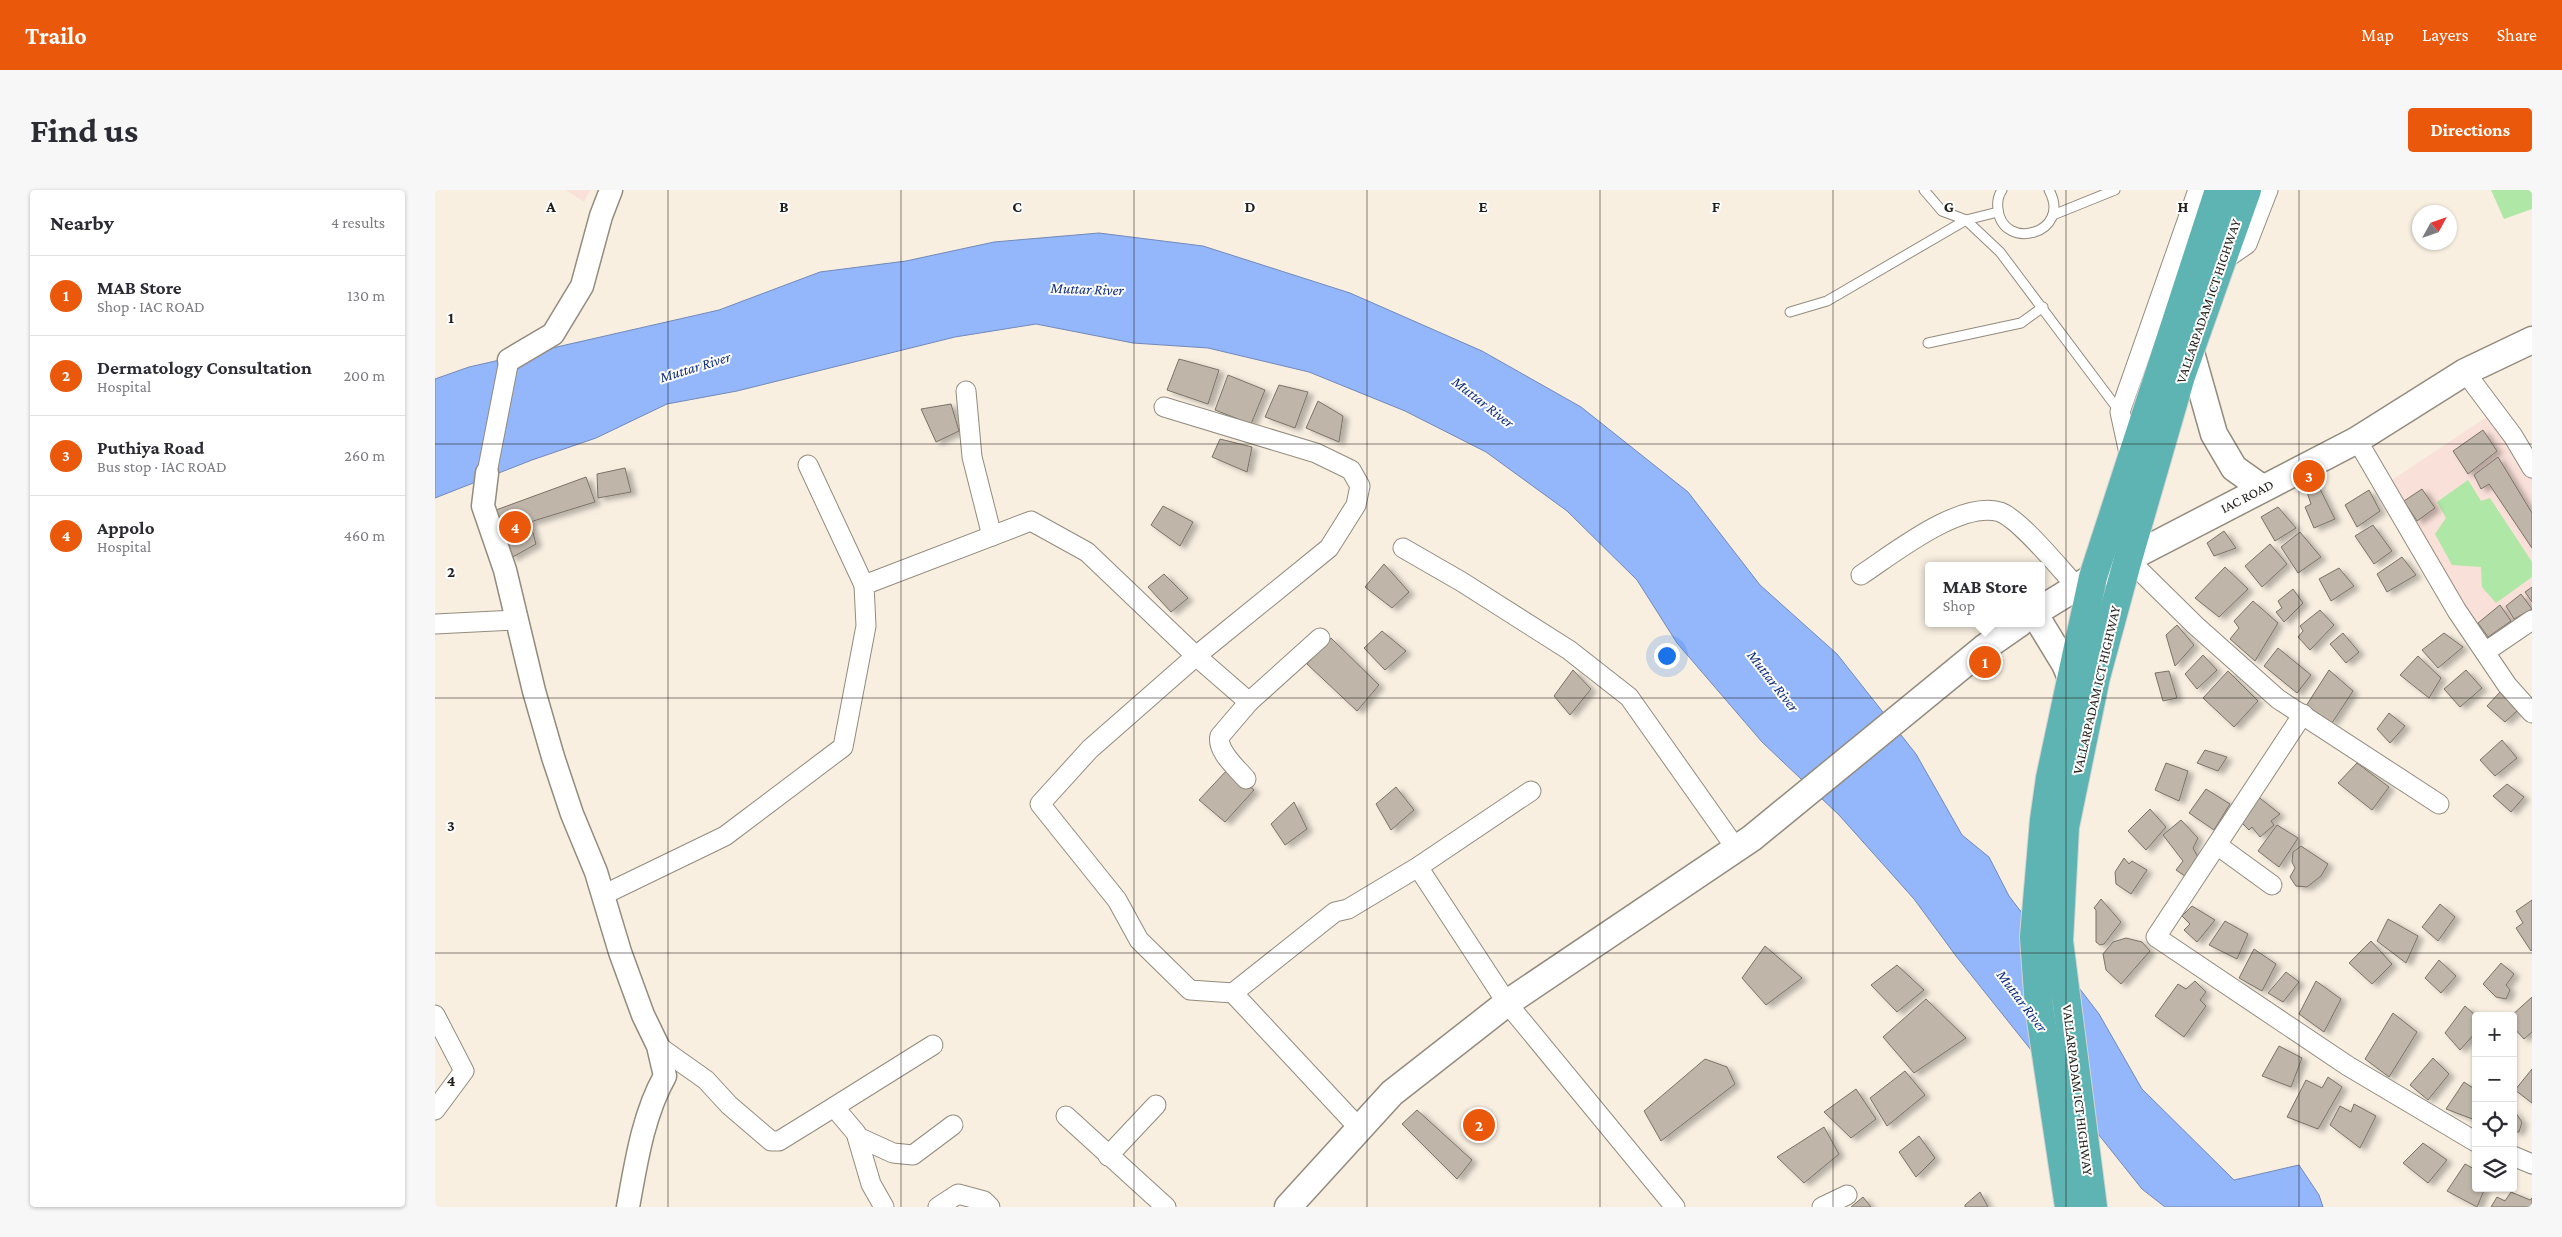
<!DOCTYPE html>
<html lang="en">
<head>
<meta charset="utf-8">
<style>
  :root { --surface:#fff; --page:#f7f7f7; --text:#2b2b33; --muted:#7c7c81; --line:#e1e1e2; --accent:#ea580c }
  body { margin:0; font-family:"Crimson Pro",serif; background:var(--page); color:var(--text) }
  .controls { position:absolute; right:15px; bottom:15px; display:grid; overflow:hidden; border-radius:5px; box-shadow:0 1px 4px #0004 }
  .controls button { width:45px; height:45px; display:grid; place-items:center; padding:0; border:0; border-bottom:1px solid var(--line); background:var(--surface); color:var(--text); font:25px sans-serif }
  .compass { position:absolute; left:1977px; top:15px; width:45px; height:45px; border-radius:50%; background:var(--surface); box-shadow:0 1px 4px #0004; rotate:50deg }
  .you { position:absolute; left:1231px; top:465px; width:18px; height:18px; margin:-12px; border:4px solid #fff; border-radius:50%; background:#1a73e8; box-shadow:0 0 0 8px #1a73e833 }
  .badge { display:grid; place-items:center; width:32px; height:32px; border-radius:50%; background:var(--accent); color:#fff; font-size:16px; font-weight:700 }
  .pin { position:absolute; translate:-50% -50%; border:2px solid #fff; box-shadow:0 1px 5px #0006 }
  .popup { position:absolute; left:1490px; top:372px; width:120px; height:65px; box-sizing:border-box; display:grid; place-content:center; border-radius:5px; background:var(--surface); filter:drop-shadow(0 1px 4px #0005); font-size:16px; white-space:nowrap; color:var(--muted) }
  .popup b { font-size:19px; color:var(--text) }
  .popup::after { content:''; position:absolute; left:50%; top:100%; margin-left:-10px; border:10px solid transparent; border-top-color:var(--surface) }
  .list { margin:0; padding:0; list-style:none }
  h2 { display:flex; justify-content:space-between; align-items:center; height:65px; margin:0; padding:0 20px; font-size:21px }
  h2 small { font-size:16px; font-weight:400; color:var(--muted) }
  .list li { display:grid; grid-template-columns:32px 1fr auto; gap:15px; align-items:center; box-sizing:border-box; height:80px; padding:0 20px; border-top:1px solid var(--line) }
  .list b { display:block; font-size:19px; white-space:nowrap }
  .list p { margin:0; font-size:16px; white-space:nowrap; color:var(--muted) }
  .list em { font-size:16px; font-style:normal; color:var(--muted) }
  .icon { flex:none; width:28px; height:28px; fill:none; stroke:currentColor; stroke-width:2; stroke-linecap:round; stroke-linejoin:round }
  .map { position:relative; flex:none; width:2097px; height:1017px; overflow:hidden; border-radius:5px }
  header { display:flex; align-items:center; gap:30px; box-sizing:border-box; height:70px; padding:0 25px; background:var(--accent); color:#fff }
  header strong { font-size:24px }
  nav { display:flex; gap:28px; margin-inline-start:auto; font-size:18px }
  .intro { display:flex; align-items:center; justify-content:space-between; box-sizing:border-box; height:120px; padding:0 30px }
  h1 { margin:0; font-size:35px }
  .button { padding:12px 22px; border-radius:5px; background:var(--accent); color:#fff; font-size:18px; font-weight:700 }
  main { display:flex; gap:30px; padding:0 30px }
  aside { flex:1; background:var(--surface); border-radius:5px; box-shadow:0 1px 4px #0004 }
  .map>svg:first-child { display:block }
</style>
</head>
<body>
<header>
<strong>Trailo</strong>
<nav><a>Map</a><a>Layers</a><a>Share</a></nav>
</header>
<div class="intro"><h1>Find us</h1><a class="button">Directions</a></div>
<main>
<aside>
<h2>Nearby<small>4 results</small></h2>
<ul class="list">
<li><span class="badge">1</span><div><b>MAB Store</b><p>Shop · IAC ROAD</p></div><em>130 m</em></li>
<li><span class="badge">2</span><div><b>Dermatology Consultation</b><p>Hospital</p></div><em>200 m</em></li>
<li><span class="badge">3</span><div><b>Puthiya Road</b><p>Bus stop · IAC ROAD</p></div><em>260 m</em></li>
<li><span class="badge">4</span><div><b>Appolo</b><p>Hospital</p></div><em>460 m</em></li>
</ul>
</aside>
<div class="map">
<svg width="2097" height="1017" viewBox="0 0 2097 1017">
  <defs>
    <filter id="shadow"><feDropShadow dx="5.5" dy="3" stdDeviation="2.5" flood-color="#0004"/></filter>
  </defs>
  <rect width="100%" height="100%" fill="#f8efe1"/>
  <!-- education -->
  <g fill="#f9e0d8">
    <polygon points="131,0 155,0 149,12"/>
    <polygon points="2053,226 2097,284 2097,422 2051,454 1954,292"/>
  </g>
  <!-- green -->
  <g fill="#aee7a6">
    <polygon points="2056,0 2097,0 2097,19 2069,29"/>
    <polygon points="2033,290 2046,311 2055,308 2097,372 2097,387 2061,413 2047,397 2046,377 2017,375 2000,344 2011,328 2002,312"/>
  </g>
  <!-- water -->
  <polygon fill="#94b6fb" stroke="#7289b8" points="664,43 768,56 915,103 1047,161 1146,217 1253,302 1325,395 1402,464 1481,564 1527,645 1554,667 1574,706 1664,824 1707,899 1799,990 1864,975 1884,1005 1888,1017 1730,1017 1707,999 1521,766 1479,709 1404,625 1327,552 1242,453 1202,390 1132,321 1051,262 970,221 874,182 773,158 698,153 601,134 520,147 302,201 232,214 161,248 97,270 0,308 0,189 34,177 284,120 385,82 471,71 559,52"/>
  <!-- building -->
  <g fill="#bfb6a9" stroke="#7a7266" filter="url(#shadow)">
    <polygon points="744,169 784,180 773,214 732,200"/>
    <polygon points="793,185 830,200 816,234 780,220"/>
    <polygon points="844,195 873,202 860,238 830,227"/>
    <polygon points="883,211 908,226 904,252 871,238"/>
    <polygon points="516,214 524,241 501,252 486,219"/>
    <polygon points="2048,240 2062,261 2033,284 2018,261"/>
    <polygon points="785,249 817,257 812,282 777,267"/>
    <polygon points="2063,267 2097,323 2097,358 2054,294 2046,299 2039,285"/>
    <polygon points="190,278 196,302 163,308 162,284"/>
    <polygon points="151,287 160,312 95,332 101,354 76,368 61,320"/>
    <polygon points="1883,295 1900,329 1879,338 1870,317 1876,314 1872,302"/>
    <polygon points="1987,299 2000,318 1982,331 1969,311"/>
    <polygon points="1934,300 1945,321 1922,337 1910,315"/>
    <polygon points="728,316 758,332 745,356 716,335"/>
    <polygon points="1843,317 1861,338 1840,351 1826,327"/>
    <polygon points="1938,335 1957,361 1939,374 1920,346"/>
    <polygon points="1789,341 1801,358 1779,366 1772,353"/>
    <polygon points="1865,342 1886,367 1863,383 1846,357"/>
    <polygon points="1835,354 1852,374 1827,397 1810,376"/>
    <polygon points="1967,367 1981,385 1952,402 1942,384"/>
    <polygon points="949,374 974,402 957,418 930,397"/>
    <polygon points="1790,377 1813,399 1784,427 1760,408"/>
    <polygon points="1904,378 1919,396 1896,411 1884,389"/>
    <polygon points="729,384 753,408 736,422 713,397"/>
    <polygon points="2097,397 2097,412 2090,402"/>
    <polygon points="1858,399 1868,413 1849,432 1841,422 1847,418 1843,411"/>
    <polygon points="2086,404 2097,419 2079,429 2071,416"/>
    <polygon points="1818,411 1843,433 1820,471 1795,449 1804,438 1799,431"/>
    <polygon points="2065,415 2076,431 2053,447 2043,433"/>
    <polygon points="1885,420 1899,435 1875,460 1863,447 1868,441 1865,436"/>
    <polygon points="1742,435 1759,455 1740,476 1731,445"/>
    <polygon points="947,441 971,461 950,480 929,458"/>
    <polygon points="1908,443 1924,462 1911,473 1895,454"/>
    <polygon points="2009,443 2028,457 2003,478 1987,460"/>
    <polygon points="896,448 944,495 922,521 872,474"/>
    <polygon points="1843,458 1876,485 1862,503 1829,476"/>
    <polygon points="1768,465 1782,480 1762,499 1750,484"/>
    <polygon points="1983,466 2006,488 1994,508 1965,485"/>
    <polygon points="1138,480 1156,499 1135,525 1119,506"/>
    <polygon points="1894,480 1918,501 1897,533 1871,516"/>
    <polygon points="2031,480 2047,498 2025,517 2009,499"/>
    <polygon points="1734,481 1742,508 1728,511 1720,483"/>
    <polygon points="1793,481 1823,511 1799,537 1768,508"/>
    <polygon points="2065,502 2082,521 2070,532 2052,516"/>
    <polygon points="1954,523 1970,536 1955,553 1942,539"/>
    <polygon points="2067,550 2082,568 2060,586 2045,570"/>
    <polygon points="1770,560 1792,567 1783,581 1762,573"/>
    <polygon points="1731,573 1753,581 1744,611 1720,600"/>
    <polygon points="1922,573 1954,597 1937,620 1903,593"/>
    <polygon points="793,579 819,600 790,632 764,610"/>
    <polygon points="2072,594 2089,607 2076,622 2058,606"/>
    <polygon points="961,597 979,620 956,640 941,614"/>
    <polygon points="1771,599 1795,614 1779,640 1754,623"/>
    <polygon points="1821,605 1845,624 1836,631 1839,635 1825,647 1817,637 1814,640 1803,629"/>
    <polygon points="859,612 872,639 850,655 836,634"/>
    <polygon points="1715,619 1731,637 1711,660 1693,641"/>
    <polygon points="1746,630 1763,648 1758,658 1765,671 1750,686 1741,680 1748,671 1728,645"/>
    <polygon points="1842,635 1863,648 1844,677 1823,661"/>
    <polygon points="1866,656 1893,674 1886,686 1872,697 1861,696 1855,687 1860,678 1857,672 1858,662"/>
    <polygon points="1689,668 1694,674 1697,671 1712,680 1696,704 1681,694 1680,682"/>
    <polygon points="1666,709 1686,732 1669,754 1665,755 1661,752 1661,720 1659,718"/>
    <polygon points="2097,710 2097,760 2096,761 2081,738 2088,733 2081,721"/>
    <polygon points="2005,714 2020,727 2003,751 1987,737"/>
    <polygon points="1757,716 1780,730 1762,752 1749,740 1755,734 1747,726"/>
    <polygon points="1953,729 1983,746 1971,773 1942,751"/>
    <polygon points="1790,731 1813,744 1802,769 1774,755"/>
    <polygon points="1691,748 1707,752 1715,761 1686,794 1671,780 1668,764 1678,752"/>
    <polygon points="1936,751 1957,774 1937,794 1914,773"/>
    <polygon points="1330,756 1367,788 1331,815 1307,788"/>
    <polygon points="1819,759 1841,774 1827,801 1804,788"/>
    <polygon points="2004,770 2021,786 2006,803 1990,788"/>
    <polygon points="2066,773 2079,784 2071,795 2075,800 2071,809 2061,807 2048,794"/>
    <polygon points="1462,775 1489,800 1462,822 1436,795"/>
    <polygon points="1851,782 1864,792 1848,812 1833,803"/>
    <polygon points="1760,791 1771,802 1765,810 1771,816 1749,847 1720,826 1743,794 1751,799"/>
    <polygon points="1881,791 1906,809 1889,842 1864,824"/>
    <polygon points="2097,807 2097,842 2089,849 2078,837 2078,826 2076,826"/>
    <polygon points="1491,809 1531,848 1479,883 1448,847"/>
    <polygon points="2030,816 2041,826 2041,842 2025,860 2010,843"/>
    <polygon points="1958,823 1982,842 1954,887 1930,869"/>
    <polygon points="1844,856 1867,868 1856,897 1827,886"/>
    <polygon points="1998,868 2014,884 1993,910 1975,895"/>
    <polygon points="1270,869 1292,877 1300,894 1226,951 1209,921"/>
    <polygon points="2097,879 2097,913 2080,900"/>
    <polygon points="1470,881 1490,905 1452,936 1435,908"/>
    <polygon points="1893,887 1907,897 1883,939 1852,927 1871,890 1887,898"/>
    <polygon points="2029,892 2041,900 2040,930 2011,919"/>
    <polygon points="1421,899 1441,929 1416,948 1389,922"/>
    <polygon points="1919,914 1941,926 1925,958 1895,935 1905,916 1916,922"/>
    <polygon points="2078,919 2087,932 2084,942 2078,942"/>
    <polygon points="982,920 1037,970 1022,989 967,934"/>
    <polygon points="1389,937 1404,964 1369,993 1342,967"/>
    <polygon points="1484,946 1500,968 1481,987 1464,962"/>
    <polygon points="1988,953 2012,970 1993,993 1968,973"/>
    <polygon points="2030,974 2041,980 2041,998 2050,998 2042,1017 2012,1001"/>
    <polygon points="1545,1002 1553,1017 1530,1017 1530,1015"/>
    <polygon points="2076,1002 2095,1010 2097,1008 2097,1017 2056,1017 2062,1007 2070,1011"/>
    <polygon points="1428,1007 1436,1017 1416,1017"/>
  </g>
  <g fill="none" stroke-linecap="round" stroke-linejoin="round">
    <!-- service casing -->
    <g stroke="#938b7e" stroke-width="11">
      <g id="service">
        <polyline points="1489,0 1507,21 1531,30 1565,62 1685,222"/>
        <path d="M 1567,0 C 1563,6 1562,12 1563,19 C 1567,62 1638,44 1614,0"/>
        <polyline points="1618,25 1680,0"/>
        <polyline points="1355,122 1392,111 1531,30 1563,22"/>
        <polyline points="1493,153 1586,133 1608,117"/>
      </g>
    </g>
    <!-- minor casing -->
    <g stroke="#938b7e" stroke-width="21">
      <g id="minor">
        <polyline points="1786,72 1812,54 1833,0"/>
        <polyline points="2030,182 2078,246 2097,278"/>
        <polyline points="531,201 537,267 557,346"/>
        <polyline points="729,217 881,263 916,280 925,296 921,315 894,358 761,466 655,559 605,614 682,710 704,750 755,800 798,803 924,938"/>
        <polyline points="1922,250 2022,421 2072,495 2097,523"/>
        <polyline points="1695,268 1685,222 1763,0"/>
        <polyline points="373,275 429,395"/>
        <polyline points="52,283 74,170"/>
        <polyline points="968,358 1027,392 1134,460 1194,507 1300,657"/>
        <polyline points="1693,369 1760,435 1843,509 2004,614"/>
        <path d="M 1426,385 C 1458,364 1525,310 1565,322 C 1585,329 1626,380 1642,397"/>
        <polyline points="0,434 81,430"/>
        <polyline points="2050,462 2097,430"/>
        <polyline points="1868,524 1721,747 1913,876 2041,952"/>
        <path d="M 811,589 C 802,578 781,561 785,546 L 814,512 L 885,448"/>
        <polyline points="1782,655 1837,695"/>
        <polyline points="983,677 1072,813 1240,1017"/>
        <polyline points="168,705 290,646 408,557 431,436 429,395 596,331 652,362 761,466 814,512"/>
        <polyline points="798,803 900,722 913,719 983,677 1096,601"/>
        <polyline points="0,825 29,881 0,920"/>
        <polyline points="223,856 271,890 294,915 336,951 344,951 399,917 421,943 436,994 449,1017"/>
        <polyline points="399,917 498,855"/>
        <polyline points="631,926 731,1017"/>
        <polyline points="423,947 458,963 478,965 518,935"/>
        <polyline points="673,966 721,915"/>
        <polyline points="2078,966 2097,974"/>
        <polyline points="503,1017 523,1004 549,1011 555,1017"/>
        <polyline points="1387,1017 1412,1005"/>
      </g>
    </g>
    <!-- tertiary casing -->
    <g stroke="#938b7e" stroke-width="25">
      <g id="tertiary">
        <polyline points="74,170 118,144 147,96 166,26 176,0"/>
        <path d="M 52,283 L 48,316 L 70,380 L 99,501 L 118,567 L 137,624 L 161,682 L 185,762 L 208,825 L 223,856 L 230,886 C 208,925 201,973 193,1017"/>
      </g>
    </g>
    <!-- secondary casing -->
    <g stroke="#938b7e" stroke-width="29">
      <g id="secondary">
        <polyline points="1755,159 1779,244 1799,278 1827,298"/>
        <polyline points="1606,419 1658,387 1922,250 2030,182 2097,150"/>
        <polyline points="1605,433 1630,474 1636,488"/>
        <polyline points="853,1017 957,903 1072,813 1317,648 1549,458 1585,433"/>
      </g>
    </g>
    <!-- trunk casing -->
    <g stroke="#d3d2d1" stroke-width="30">
      <g id="trunk">
        <polyline points="1634,1017 1604,817 1599,747 1609,630 1615,588 1658,387 1784,0"/>
        <polyline points="1658,1017 1624,751 1630,637 1661,487 1693,369 1746,186 1812,0"/>
      </g>
    </g>
    <!-- service -->
    <use href="#service" stroke="#fff" stroke-width="9"/>
    <!-- minor -->
    <use href="#minor" stroke="#fff" stroke-width="19"/>
    <!-- tertiary -->
    <use href="#tertiary" stroke="#fff" stroke-width="22"/>
    <!-- secondary -->
    <use href="#secondary" stroke="#fff" stroke-width="26"/>
    <!-- trunk -->
    <use href="#trunk" stroke="#5eb4b2" stroke-width="28"/>
  </g>
  <!-- grid -->
  <path fill="none" stroke="#221f1a" stroke-width="1" stroke-opacity="0.55" d="M 233,0 L 233,1017M 466,0 L 466,1017M 699,0 L 699,1017M 932,0 L 932,1017M 1165,0 L 1165,1017M 1398,0 L 1398,1017M 1631,0 L 1631,1017M 1864,0 L 1864,1017M 0,254 L 2097,254M 0,508 L 2097,508M 0,763 L 2097,763"/>
  <g text-anchor="middle" stroke-width="4" stroke-linejoin="round" paint-order="stroke">
    <!-- street labels -->
    <g font-size="14" fill="#221f1a" stroke="#fefefe">
      <text transform="translate(1773 111) rotate(-71)" y="5">VALLARPADAM ICT HIGHWAY</text>
      <text transform="translate(1812 306) rotate(-27)" y="5">IAC ROAD</text>
      <text transform="translate(1661 500) rotate(-77)" y="5">VALLARPADAM ICT HIGHWAY</text>
      <text transform="translate(1643 900) rotate(83)" y="5">VALLARPADAM ICT HIGHWAY</text>
    </g>
    <!-- water labels -->
    <g font-size="15" font-style="italic" fill="#112e7c" stroke="#fefefe">
      <text transform="translate(652 99) rotate(2)" y="5">Muttar River</text>
      <text transform="translate(260 177) rotate(-17)" y="5">Muttar River</text>
      <text transform="translate(1048 212) rotate(38)" y="5">Muttar River</text>
      <text transform="translate(1338 491) rotate(52)" y="5">Muttar River</text>
      <text transform="translate(1587 811) rotate(53)" y="5">Muttar River</text>
    </g>
  </g>
  <g font-size="16" text-anchor="middle" font-weight="bold" fill="#221f1a" stroke="#fefefe" stroke-width="4" stroke-linejoin="round" paint-order="stroke">
    <text x="116" y="22">A</text>
    <text x="349" y="22">B</text>
    <text x="582" y="22">C</text>
    <text x="815" y="22">D</text>
    <text x="1048" y="22">E</text>
    <text x="1281" y="22">F</text>
    <text x="1514" y="22">G</text>
    <text x="1748" y="22">H</text>
    <text x="16" y="133">1</text>
    <text x="16" y="387">2</text>
    <text x="16" y="641">3</text>
    <text x="16" y="896">4</text>
  </g>
</svg>
<div class="controls">
<button>+</button>
<button>−</button>
<button><svg class="icon" aria-label="locate" viewBox="0 0 24 24"><circle cx="12" cy="12" r="6"/><path d="M12 2v4M12 18v4M2 12h4M18 12h4"/></svg></button>
<button><svg class="icon" aria-label="layers" viewBox="0 0 24 24"><path d="M12 4l9 5-9 5-9-5zM3 14l9 5 9-5"/></svg></button>
</div>
<svg class="compass" viewBox="-18 -18 36 36"><path d="M0-13l5 13h-10z" fill="#e53935"/><path d="M0 13l5-13h-10z" fill="#7c7c81"/></svg>
<div class="you"></div>
<div class="pin badge" style="left:1550px;top:472px">1</div>
<div class="popup"><b>MAB Store</b>Shop</div>
<div class="pin badge" style="left:1044px;top:935px">2</div>
<div class="pin badge" style="left:1874px;top:286px">3</div>
<div class="pin badge" style="left:80px;top:337px">4</div>
</div>
</main>
</body>
</html>
